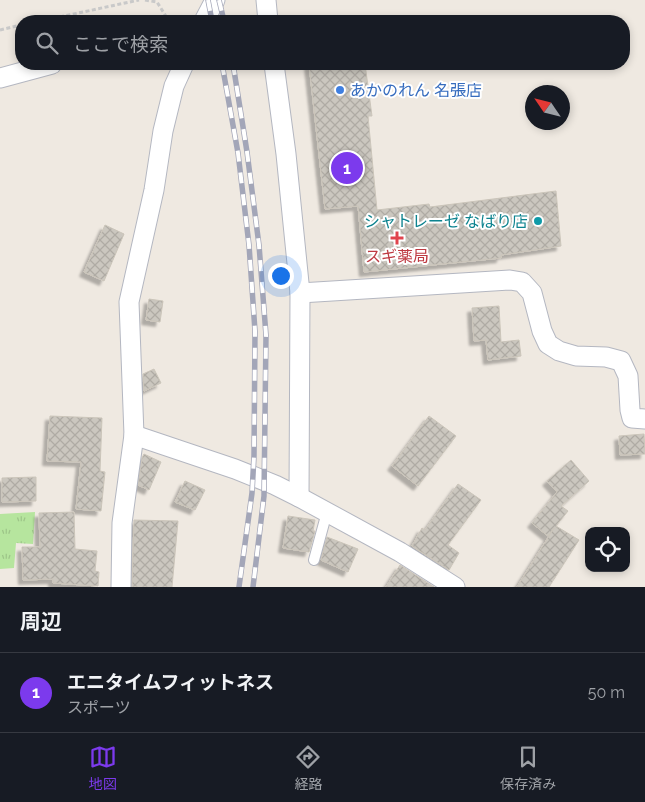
<!DOCTYPE html>
<html lang="ja">
<head>
<meta charset="utf-8">
<style>
  :root { --surface:#171b24; --page:#242831; --text:#f1f3f6; --muted:#9ea1a6; --line:#363941; --accent:#7c3aed }
  body { margin:0; font-family:Raleway,"Noto Sans JP",sans-serif; background:var(--page); color:var(--text) }
  .controls { position:absolute; right:15px; bottom:15px; display:grid; overflow:hidden; border-radius:10px; box-shadow:0 2px 8px #0003 }
  .controls button { width:45px; height:45px; display:grid; place-items:center; padding:0; border:0; border-bottom:1px solid var(--line); background:var(--surface); color:var(--text); font:25px sans-serif }
  .compass { position:absolute; left:525px; top:85px; width:45px; height:45px; border-radius:50%; background:var(--surface); box-shadow:0 2px 8px #0003; rotate:305deg }
  .you { position:absolute; left:280px; top:275px; width:18px; height:18px; margin:-12px; border:4px solid #fff; border-radius:50%; background:#1a73e8; box-shadow:0 0 0 8px #1a73e833 }
  .badge { display:grid; place-items:center; width:32px; height:32px; border-radius:50%; background:var(--accent); color:#fff; font-size:16px; font-weight:700 }
  .pin { position:absolute; translate:-50% -50%; border:2px solid #fff; box-shadow:0 1px 5px #0006 }
  .list { margin:0; padding:0; list-style:none }
  h2 { display:flex; justify-content:space-between; align-items:center; height:65px; margin:0; padding:0 20px; font-size:21px }
  h2 small { font-size:16px; font-weight:400; color:var(--muted) }
  .list li { display:grid; grid-template-columns:32px 1fr auto; gap:15px; align-items:center; box-sizing:border-box; height:80px; padding:0 20px; border-top:1px solid var(--line) }
  .list b { display:block; font-size:19px; white-space:nowrap }
  .list p { margin:0; font-size:16px; white-space:nowrap; color:var(--muted) }
  .list em { font-size:16px; font-style:normal; color:var(--muted) }
  .icon { flex:none; width:28px; height:28px; fill:none; stroke:currentColor; stroke-width:2; stroke-linecap:round; stroke-linejoin:round }
  .map { position:relative; flex:none; width:645px; height:587px; overflow:hidden }
  .search { position:absolute; background:var(--surface); box-shadow:0 2px 8px #0003; left:15px; right:15px; top:15px; height:55px; display:flex; align-items:center; gap:12px; box-sizing:border-box; padding:0 18px; border-radius:20px; color:var(--muted); font-size:19px }
  .sheet { height:145px; background:var(--surface) }
  nav { display:flex; justify-content:space-around; align-items:center; box-sizing:border-box; height:70px; border-top:1px solid var(--line); background:var(--surface); font-size:14px; color:var(--muted) }
  nav a { display:grid; justify-items:center; gap:2px }
  nav .on { color:var(--accent) }
  .map>svg:first-child { display:block }
</style>
</head>
<body>
<div class="map">
<svg width="645" height="587" viewBox="0 0 645 587">
  <defs>
    <pattern id="grass-tufts" width="24" height="20" patternUnits="userSpaceOnUse" patternTransform="scale(1.25)"><rect width="24" height="20" fill="#b6e59e"/><path d="M3 7l-1-3M5 7V3M7 7l1-3M15 17l-1-3M17 17v-4M19 17l1-3" fill="none" stroke="#9dc588"/></pattern>
    <pattern id="building-cross-hatch" width="8" height="8" patternUnits="userSpaceOnUse" patternTransform="scale(1.25)"><rect width="8" height="8" fill="#cbc7bf"/><path d="M0 0l8 8M0 8l8-8" fill="none" stroke="#afaba4"/></pattern>
    <filter id="shadow"><feDropShadow dx="-4.5" dy="4.5" stdDeviation="1" flood-color="#0004"/></filter>
  </defs>
  <rect width="100%" height="100%" fill="#efe9e1"/>
  <!-- grass -->
  <polygon fill="url(#grass-tufts)" points="35,512 33,544 16,543 14,568 0,569 0,514"/>
  <!-- building -->
  <g fill="url(#building-cross-hatch)" stroke="#cbc5ba" filter="url(#shadow)">
    <polygon points="309,64 365,64 372,116 368,116 377,210 429,204 430,207 556,191 561,246 501,255 501,258 364,272 358,206 325,209"/>
    <polygon points="105,225 124,234 104,281 84,272"/>
    <polygon points="149,299 163,301 160,322 146,320"/>
    <polygon points="499,306 501,342 519,340 521,356 488,360 486,340 474,341 472,308"/>
    <polygon points="154,369 161,383 144,391 143,374"/>
    <polygon points="50,416 102,418 100,471 105,472 101,511 76,509 81,462 47,461"/>
    <polygon points="429,416 456,436 418,486 392,466"/>
    <polygon points="644,434 645,454 620,455 619,436"/>
    <polygon points="144,454 161,462 149,490 138,485 142,458"/>
    <polygon points="571,460 589,481 561,506 568,511 556,526 579,540 549,587 517,587 554,528 548,536 532,523 557,492 547,481"/>
    <polygon points="36,477 36,501 2,502 2,478"/>
    <polygon points="185,481 205,490 195,510 175,502"/>
    <polygon points="458,484 481,500 448,545 459,553 449,570 412,546 422,528 425,530"/>
    <polygon points="74,512 75,549 97,551 95,571 99,572 98,586 53,583 53,579 23,580 22,547 40,547 39,513"/>
    <polygon points="288,516 315,520 313,531 315,531 309,552 283,548"/>
    <polygon points="134,520 178,521 172,587 132,587"/>
    <polygon points="327,537 358,549 348,572 321,560"/>
    <polygon points="400,565 434,587 386,587"/>
  </g>
  <g fill="none" stroke-linecap="round" stroke-linejoin="round">
    <!-- lane casing -->
    <g stroke="#b4b7c1" stroke-width="12">
      <polyline id="lane" points="314,560 327,512"/>
    </g>
    <!-- street casing -->
    <g stroke="#b4b7c1" stroke-width="21">
      <g id="street">
        <polyline points="266,0 268,21"/>
        <polyline points="204,21 215,0"/>
        <polyline points="274,64 286,154 300,293 510,280 522,282 532,293 542,331 548,344 559,351 576,356 606,357 621,361 628,376 630,410 632,418 645,419"/>
        <polyline points="0,78 52,64"/>
        <polyline points="134,435 235,469 275,485 299,497 400,552 455,587"/>
        <polyline points="299,497 300,293"/>
        <polyline points="121,587 122,523 134,435 129,302 154,190 163,131 174,86 184,64"/>
      </g>
    </g>
    <!-- path -->
    <g stroke="#c9c9c9" stroke-width="3" stroke-dasharray="4 2.5" stroke-linecap="butt">
      <polyline points="145,0 157,2 169,21"/>
      <polyline points="41,21 139,0"/>
      <polyline points="0,30 21,25"/>
    </g>
    <!-- lane -->
    <use href="#lane" stroke="#fff" stroke-width="10"/>
    <!-- street -->
    <use href="#street" stroke="#fff" stroke-width="19"/>
    <!-- rail casing -->
    <g stroke="#a3a6b8" stroke-width="5.5">
      <g id="rail">
        <polyline points="208,0 212,21"/>
        <polyline points="219,0 224,21"/>
        <polyline points="222,64 238,153 249,245 255,331 254,456 252,493 239,587"/>
        <polyline points="233,64 247,152 259,245 266,335 264,496 253,587"/>
      </g>
    </g>
    <!-- rail -->
    <use href="#rail" stroke="#fff" stroke-width="4" stroke-dasharray="11" stroke-linecap="butt"/>
  </g>
  <!-- markers -->
  <circle fill="#3f7fe0" stroke="#fff" stroke-width="2" cx="340" cy="90" r="5"/>
  <circle fill="#0f9aa8" stroke="#fff" stroke-width="2" cx="538" cy="221" r="5"/>
  <path fill="#e0444e" stroke="#fff" stroke-width="2" d="M394.5 230.5h5v5h5v5h-5v5h-5v-5h-5v-5h5z"/>
  <g text-anchor="middle" stroke-width="4" stroke-linejoin="round" paint-order="stroke">
    <!-- shop labels -->
    <g font-size="16" fill="#366cbe" stroke="#fff" text-anchor="start">
      <text x="350" y="96">あかのれん 名張店</text>
    </g>
    <!-- culture labels -->
    <g font-size="16" fill="#0d838f" stroke="#fff" text-anchor="end">
      <text x="528" y="227">シャトレーゼ なばり店</text>
    </g>
    <!-- health labels -->
    <g font-size="16" fill="#be3a42" stroke="#fff">
      <text x="397" y="262">スギ薬局</text>
    </g>
  </g>
</svg>
<div class="controls">
<button><svg class="icon" aria-label="locate" viewBox="0 0 24 24"><circle cx="12" cy="12" r="6"/><path d="M12 2v4M12 18v4M2 12h4M18 12h4"/></svg></button>
</div>
<svg class="compass" viewBox="-18 -18 36 36"><path d="M0-13l5 13h-10z" fill="#e53935"/><path d="M0 13l5-13h-10z" fill="#9ea1a6"/></svg>
<div class="you"></div>
<div class="pin badge" style="left:347px;top:168px">1</div>
<div class="search"><svg class="icon" aria-label="search" viewBox="0 0 24 24"><circle cx="10" cy="10" r="6"/><path d="M15 15l6 6"/></svg>ここで検索</div>
</div>
<section class="sheet">
<h2>周辺<small></small></h2>
<ul class="list">
<li><span class="badge">1</span><div><b>エニタイムフィットネス</b><p>スポーツ</p></div><em>50 m</em></li>
</ul>
</section>
<nav>
<a class="on"><svg class="icon" aria-label="map" viewBox="0 0 24 24"><path d="M3 6l6-2 6 2 6-2v14l-6 2-6-2-6 2zM9 4v14M15 6v14"/></svg>地図</a>
<a><svg class="icon" aria-label="directions" viewBox="0 0 24 24"><path d="M12 3l9 9-9 9-9-9zM9 14v-3h6M13 9l2 2-2 2"/></svg>経路</a>
<a><svg class="icon" aria-label="saved" viewBox="0 0 24 24"><path d="M7 4h10v16l-5-4-5 4z"/></svg>保存済み</a>
</nav>
</body>
</html>
